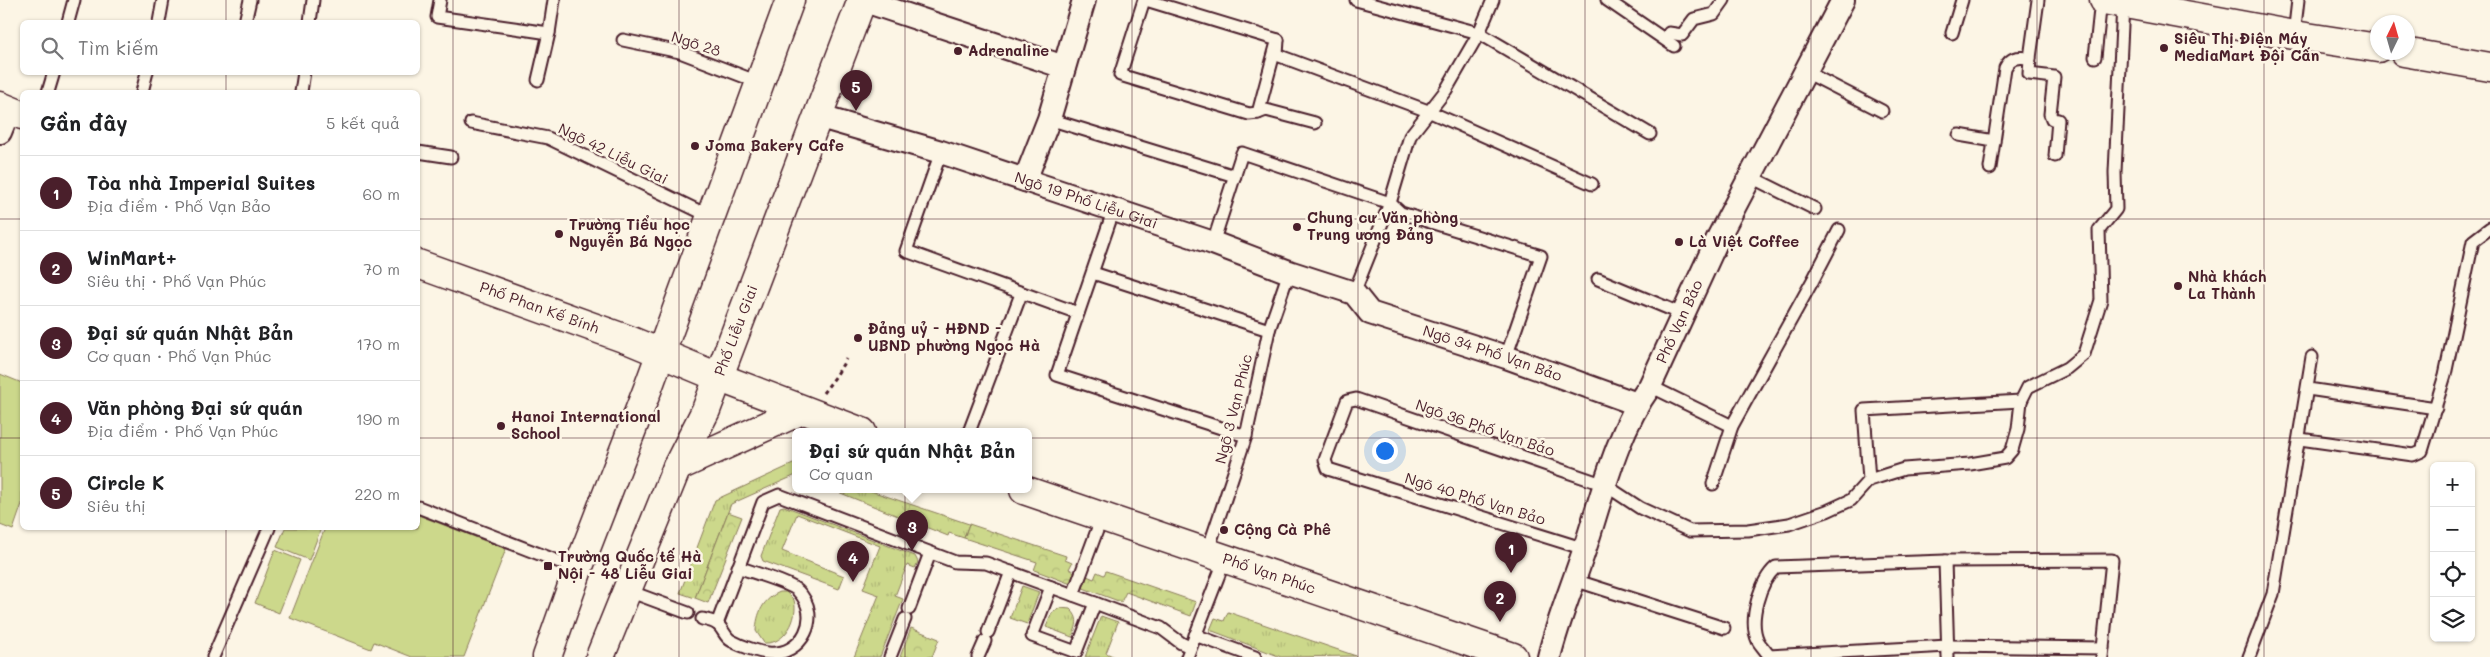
<!DOCTYPE html>
<html lang="vi">
<head>
<meta charset="utf-8">
<style>
  :root { --surface:#fff; --page:#f2f2f2; --text:#202124; --muted:#757577; --line:#e0e0e0; --accent:#4a1f2b }
  body { margin:0; font-family:Mali,sans-serif; background:var(--page); color:var(--text) }
  .controls { position:absolute; right:15px; bottom:15px; display:grid; overflow:hidden; border-radius:8px; box-shadow:0 1px 4px #0004 }
  .controls button { width:45px; height:45px; display:grid; place-items:center; padding:0; border:0; border-bottom:1px solid var(--line); background:var(--surface); color:var(--text); font:25px sans-serif }
  .compass { position:absolute; left:2370px; top:15px; width:45px; height:45px; border-radius:50%; background:var(--surface); box-shadow:0 1px 4px #0004; rotate:5deg }
  .you { position:absolute; left:1384px; top:450px; width:18px; height:18px; margin:-12px; border:4px solid #fff; border-radius:50%; background:#1a73e8; box-shadow:0 0 0 8px #1a73e833 }
  .badge { display:grid; place-items:center; width:32px; height:32px; border-radius:50%; background:var(--accent); color:#fff; font-size:16px; font-weight:700 }
  .pin { position:absolute; translate:-50% -41px; filter:drop-shadow(0 1px 2px #0008) }
  .pin::after { content:''; position:absolute; top:26px; width:18px; height:15px; background:inherit; clip-path:polygon(0 0,100% 0,50% 100%) }
  .popup { position:absolute; left:792px; top:428px; width:240px; height:65px; box-sizing:border-box; display:grid; place-content:center; border-radius:8px; background:var(--surface); filter:drop-shadow(0 1px 4px #0005); font-size:16px; white-space:nowrap; color:var(--muted) }
  .popup b { font-size:19px; color:var(--text) }
  .popup::after { content:''; position:absolute; left:50%; top:100%; margin-left:-10px; border:10px solid transparent; border-top-color:var(--surface) }
  .list { margin:0; padding:0; list-style:none }
  h2 { display:flex; justify-content:space-between; align-items:center; height:65px; margin:0; padding:0 20px; font-size:21px }
  h2 small { font-size:16px; font-weight:400; color:var(--muted) }
  .list li { display:grid; grid-template-columns:32px 1fr auto; gap:15px; align-items:center; box-sizing:border-box; height:75px; padding:0 20px; border-top:1px solid var(--line) }
  .list b { display:block; font-size:19px; white-space:nowrap }
  .list p { margin:0; font-size:16px; white-space:nowrap; color:var(--muted) }
  .list em { font-size:16px; font-style:normal; color:var(--muted) }
  .icon { flex:none; width:28px; height:28px; fill:none; stroke:currentColor; stroke-width:2; stroke-linecap:round; stroke-linejoin:round }
  .map { position:relative; flex:none; width:2490px; height:657px; overflow:hidden }
  .search { position:absolute; background:var(--surface); box-shadow:0 1px 4px #0004; left:20px; top:20px; width:400px; height:55px; display:flex; align-items:center; gap:12px; box-sizing:border-box; padding:0 18px; border-radius:8px; color:var(--muted); font-size:19px }
  .panel { position:absolute; background:var(--surface); box-shadow:0 1px 4px #0004; left:20px; top:90px; width:400px; height:440px; border-radius:8px }
  .map>svg:first-child { display:block }
</style>
</head>
<body>
<div class="map">
<svg width="2490" height="657" viewBox="0 0 2490 657">
  <defs>
    <pattern id="grass-tufts" width="24" height="20" patternUnits="userSpaceOnUse" patternTransform="scale(1.25)"><rect width="24" height="20" fill="#ccd88b"/><path d="M3 7l-1-3M5 7V3M7 7l1-3M15 17l-1-3M17 17v-4M19 17l1-3" fill="none" stroke="#b1b978"/></pattern>
    <pattern id="forest-crowns" width="20" height="18" patternUnits="userSpaceOnUse" patternTransform="scale(1.25)"><rect width="20" height="18" fill="#ccd88b"/><path d="M2 6a3 3 0 1 1 6 0M12 15a3 3 0 1 1 6 0" fill="none" stroke="#b1b978"/></pattern>
  </defs>
  <rect width="100%" height="100%" fill="#fcf5e5"/>
  <filter id="ink" filterUnits="userSpaceOnUse"><feTurbulence type="fractalNoise" baseFrequency=".02" numOctaves="2"/><feDisplacementMap in="SourceGraphic" scale="10" xChannelSelector="R" yChannelSelector="G"/><feConvolveMatrix kernelMatrix="1 2 1 2 8 2 1 2 1" color-interpolation-filters="sRGB"/></filter>
  <g filter="url(#ink)">
    <!-- grass -->
    <g fill="url(#grass-tufts)" stroke="#8b7c5b">
      <polygon points="793,464 796,465 796,475 731,504 695,598 680,593 715,500"/>
      <polygon points="833,490 868,490 969,524 964,538 949,533 948,536"/>
      <polygon points="784,506 915,556 918,562 915,568 907,565 895,596 903,599 880,657 854,657 879,595 863,589 880,546 797,514 782,551 844,576 839,589 763,561 761,556 780,507"/>
      <polygon points="1022,586 1039,592 1027,624 1010,618"/>
      <path d="M 780,592 L 786,592 L 794,600 C 799,618 785,645 764,643 L 756,631 C 757,613 763,599 780,592 Z"/>
      <path d="M 1060,608 L 1070,609 C 1080,618 1077,626 1072,637 L 1046,627 L 1052,613 Z"/>
      <polygon points="1228,612 1356,656 1281,657 1210,630 1215,618 1224,621"/>
      <polygon points="1101,616 1118,622 1106,653 1115,657 1085,657"/>
    </g>
    <!-- forest -->
    <g fill="url(#forest-crowns)" stroke="#8b7c5b">
      <polygon points="728,512 742,517 708,603 695,598"/>
      <polygon points="969,524 1066,556 1065,560 1072,563 1069,569 1075,572 1071,584 1034,570 1037,562 964,538"/>
      <polygon points="1106,571 1196,602 1191,616 1126,592 1121,602 1083,588 1087,576 1094,579 1097,572 1104,575"/>
      <polygon points="911,628 939,639 932,657 900,657"/>
    </g>
    <!-- pitch -->
    <g fill="#ccd88b" stroke="#8b7c5b">
      <polygon points="0,374 22,383 22,504 13,530 0,525"/>
      <polygon points="418,515 506,549 464,657 412,657 374,642 371,649 290,618 325,528 418,528"/>
      <polygon points="285,528 321,528 309,560 277,547"/>
      <polygon points="275,550 300,560 279,613 255,603"/>
    </g>
    <g fill="none" stroke-linecap="round" stroke-linejoin="round">
      <!-- service casing -->
      <g stroke="#4a1f2b" stroke-width="15">
        <g id="service">
          <polyline points="440,0 437,17 549,33 554,0"/>
          <polyline points="1144,0 1120,75 1249,114 1258,113"/>
          <polyline points="1146,0 1278,40"/>
          <polyline points="1356,0 1479,33 1650,134"/>
          <polyline points="1607,0 1674,46"/>
          <polyline points="68,22 74,0"/>
          <polyline points="159,22 163,0"/>
          <polyline points="245,22 250,0"/>
          <polyline points="310,22 313,0"/>
          <polyline points="1669,33 1682,35 1694,19 1714,14 1724,0"/>
          <polyline points="1952,33 1962,0"/>
          <polyline points="2294,35 2298,0"/>
          <polyline points="623,40 680,52 758,82"/>
          <polyline points="1278,40 1277,55 1428,111 1592,184"/>
          <polyline points="1276,46 1258,113 1266,110 1315,123"/>
          <polyline points="2095,57 2101,0"/>
          <polyline points="2030,58 2029,74 2054,77 2050,114 2052,119 2058,120 2055,156"/>
          <polyline points="1806,72 1882,111"/>
          <polyline points="538,80 549,33"/>
          <polyline points="48,92 54,72"/>
          <polyline points="142,92 147,72"/>
          <polyline points="301,92 304,72"/>
          <polyline points="1049,119 1235,176"/>
          <polyline points="471,123 548,138 709,216"/>
          <polyline points="1959,135 1994,141"/>
          <polyline points="418,152 451,157"/>
          <polyline points="941,152 906,251 1078,313"/>
          <path d="M 1990,168 L 2005,68 C 2011,56 2018,57 2030,58 L 2038,0"/>
          <polyline points="1751,177 1815,209"/>
          <polyline points="1114,209 1057,375 1246,436"/>
          <polyline points="1213,243 1242,153 1390,203 1401,213 1541,256 1506,357"/>
          <polyline points="1093,273 1269,330"/>
          <polyline points="1598,279 1682,314"/>
          <polyline points="1354,293 1390,203 1410,136 1446,90 1479,33 1493,0"/>
          <polyline points="1650,386 1732,426"/>
          <polyline points="2308,389 2436,408"/>
          <polyline points="969,432 1021,294"/>
          <polyline points="2300,439 2413,455 2422,451 2445,375 2473,241 2490,228"/>
          <polyline points="1869,480 1864,410 2021,401"/>
          <polyline points="1713,484 1732,426 1813,280 1839,230"/>
          <polyline points="418,507 578,569"/>
          <polyline points="1585,549 1328,469 1325,460 1347,401 1356,399 1605,485 1640,508 1690,531 1748,530 1789,524 1827,511 1851,500 1869,480 1904,469 1970,464 2005,458 2012,450 2018,429 2021,401 2028,387 2067,368 2084,354 2101,300 2099,230 2116,209 2115,172 2123,4"/>
          <polyline points="1207,553 1246,436 1269,330 1289,272"/>
          <polyline points="1945,561 1948,657"/>
          <polyline points="1574,580 1724,628"/>
          <polyline points="1051,587 1032,636 1076,652 1095,603"/>
          <polyline points="626,590 688,613"/>
          <polyline points="1073,595 1102,517"/>
          <polyline points="909,609 930,553"/>
          <path d="M 702,619 C 707,620 713,621 717,624 C 723,628 725,638 732,641 C 741,646 758,652 768,653 C 802,657 823,616 798,591 C 791,583 751,572 738,567"/>
          <polyline points="717,624 763,502 779,495 955,562 986,563 1095,603 1161,628 1181,643 1190,647"/>
          <polyline points="988,632 1011,572"/>
          <polyline points="1195,635 1255,657"/>
          <polyline points="1769,656 1948,646 2103,648"/>
          <polyline points="213,657 269,528"/>
          <polyline points="890,657 905,619"/>
          <polyline points="978,657 985,641"/>
          <polyline points="1187,657 1225,559"/>
          <path d="M 1770,657 C 1766,651 1761,646 1758,641 C 1748,620 1760,581 1776,567 L 1945,561 L 2112,560 L 2102,657"/>
          <polyline points="2249,657 2273,594 2312,357"/>
        </g>
      </g>
      <!-- minor casing -->
      <g stroke="#4a1f2b" stroke-width="26">
        <g id="minor">
          <polyline points="862,0 1064,67"/>
          <path id="s1" d="M 817,116 L 941,152 L 1213,243 L 1289,272 L 1354,293 L 1370,313 L 1506,357 L 1637,404"/>
          <polyline points="0,132 9,110"/>
          <polyline points="1025,180 1049,119 1084,0"/>
          <path id="s2" d="M 1549,657 C 1558,620 1573,585 1585,548 C 1602,496 1617,431 1650,386 L 1719,236 L 1843,0"/>
        </g>
      </g>
      <!-- tertiary casing -->
      <g stroke="#4a1f2b" stroke-width="31">
        <g id="tertiary">
          <polyline points="2104,0 2294,35 2378,48"/>
          <polyline points="2404,52 2490,67"/>
          <polyline points="0,106 22,115"/>
          <path id="s3" d="M 418,264 L 629,340 L 718,377 L 862,432"/>
          <path id="s4" d="M 1024,490 L 1513,657"/>
        </g>
      </g>
      <!-- primary casing -->
      <g stroke="#4a1f2b" stroke-width="31">
        <g id="primary">
          <polyline points="677,467 802,410"/>
          <polyline points="547,657 578,569 648,388 790,0"/>
          <path id="s5" d="M 600,657 L 677,467 L 706,410 L 862,0"/>
        </g>
      </g>
      <!-- path -->
      <polyline stroke="#4a1f2b" stroke-width="3" stroke-dasharray="4 4" stroke-linecap="butt" points="823,393 836,376 846,359"/>
      <!-- service -->
      <use href="#service" stroke="#fcf5e5" stroke-width="11"/>
      <!-- minor -->
      <use href="#minor" stroke="#fcf5e5" stroke-width="22"/>
      <!-- tertiary -->
      <use href="#tertiary" stroke="#fcf5e5" stroke-width="28"/>
      <!-- primary -->
      <use href="#primary" stroke="#fcf5e5" stroke-width="28"/>
    </g>
  </g>
  <!-- grid -->
  <path fill="none" stroke="#4a1f2b" stroke-width="1" stroke-opacity="0.55" d="M 226,0 L 226,22M 453,0 L 453,657M 679,0 L 679,657M 905,0 L 905,657M 1132,0 L 1132,657M 1358,0 L 1358,657M 1585,0 L 1585,657M 1811,0 L 1811,657M 2037,0 L 2037,657M 2264,0 L 2264,657M 226,72 L 226,92M 0,219 L 22,219M 418,219 L 2490,219M 0,438 L 22,438M 418,438 L 2490,438M 226,528 L 226,657"/>
  <!-- markers -->
  <g fill="#4a1f2b" stroke="#fcf5e5" stroke-width="2">
    <circle cx="2164" cy="48" r="5"/>
    <circle cx="958" cy="51" r="5"/>
    <circle cx="695" cy="146" r="5"/>
    <circle cx="1297" cy="227" r="5"/>
    <circle cx="559" cy="234" r="5"/>
    <circle cx="1679" cy="242" r="5"/>
    <circle cx="2178" cy="286" r="5"/>
    <circle cx="858" cy="338" r="5"/>
    <circle cx="501" cy="426" r="5"/>
    <circle cx="1224" cy="530" r="5"/>
    <rect x="543" y="561" width="10" height="10" rx="2.5"/>
  </g>
  <g text-anchor="middle" stroke-width="5" stroke-linejoin="round" paint-order="stroke">
    <!-- poi labels -->
    <g font-size="15" font-weight="bold" fill="#4a1f2b" stroke="#fcf5e5" text-anchor="start">
      <text x="2174" y="44">Siêu Thị Điện Máy<tspan x="2174" dy="17">MediaMart Đội Cấn</tspan></text>
      <text x="968" y="56">Adrenaline</text>
      <text x="705" y="151">Joma Bakery Cafe</text>
      <text x="1307" y="223">Chung cư Văn phòng<tspan x="1307" dy="17">Trung ương Đảng</tspan></text>
      <text x="569" y="230">Trường Tiểu học<tspan x="569" dy="17">Nguyễn Bá Ngọc</tspan></text>
      <text x="1689" y="247">Là Việt Coffee</text>
      <text x="2188" y="282">Nhà khách<tspan x="2188" dy="17">La Thành</tspan></text>
      <text x="868" y="334">Đảng uỷ - HĐND -<tspan x="868" dy="17">UBND phường Ngọc Hà</tspan></text>
      <text x="511" y="422">Hanoi International<tspan x="511" dy="17">School</tspan></text>
      <text x="1234" y="535">Cộng Cà Phê</text>
      <text x="558" y="562">Trường Quốc tế Hà<tspan x="558" dy="17">Nội - 48 Liễu Giai</tspan></text>
    </g>
    <!-- street labels -->
    <g font-size="15" fill="#4a1f2b" stroke="#fcf5e5">
      <text transform="translate(696 44) rotate(18)" y="5">Ngõ 28</text>
      <text transform="translate(613 154) rotate(26)" y="5">Ngõ 42 Liễu Giai</text>
      <text dy="5" stroke="none"><textPath href="#s1" startOffset="282">Ngõ 19 Phố Liễu Giai</textPath></text>
      <text dy="5" stroke="none"><textPath href="#s3" startOffset="129">Phố Phan Kế Bính</textPath></text>
      <text dy="5" stroke="none"><textPath href="#s2" startOffset="361">Phố Vạn Bảo</textPath></text>
      <text dy="5" stroke="none"><textPath href="#s5" startOffset="354">Phố Liễu Giai</textPath></text>
      <text dy="5" stroke="none"><textPath href="#s1" startOffset="720">Ngõ 34 Phố Vạn Bảo</textPath></text>
      <text transform="translate(1234 409) rotate(-76)" y="5">Ngõ 3 Vạn Phúc</text>
      <text transform="translate(1485 428) rotate(19)" y="5">Ngõ 36 Phố Vạn Bảo</text>
      <text transform="translate(1475 499) rotate(17)" y="5">Ngõ 40 Phố Vạn Bảo</text>
      <text dy="5" stroke="none"><textPath href="#s4" startOffset="259">Phố Vạn Phúc</textPath></text>
    </g>
  </g>
</svg>
<div class="controls">
<button>+</button>
<button>−</button>
<button><svg class="icon" aria-label="locate" viewBox="0 0 24 24"><circle cx="12" cy="12" r="6"/><path d="M12 2v4M12 18v4M2 12h4M18 12h4"/></svg></button>
<button><svg class="icon" aria-label="layers" viewBox="0 0 24 24"><path d="M12 4l9 5-9 5-9-5zM3 14l9 5 9-5"/></svg></button>
</div>
<svg class="compass" viewBox="-18 -18 36 36"><path d="M0-13l5 13h-10z" fill="#e53935"/><path d="M0 13l5-13h-10z" fill="#757577"/></svg>
<div class="you"></div>
<div class="pin badge" style="left:1511px;top:573px">1</div>
<div class="pin badge" style="left:1500px;top:622px">2</div>
<div class="pin badge" style="left:912px;top:551px">3</div>
<div class="popup"><b>Đại sứ quán Nhật Bản</b>Cơ quan</div>
<div class="pin badge" style="left:853px;top:582px">4</div>
<div class="pin badge" style="left:856px;top:111px">5</div>
<div class="search"><svg class="icon" aria-label="search" viewBox="0 0 24 24"><circle cx="10" cy="10" r="6"/><path d="M15 15l6 6"/></svg>Tìm kiếm</div>
<section class="panel">
<h2>Gần đây<small>5 kết quả</small></h2>
<ul class="list">
<li><span class="badge">1</span><div><b>Tòa nhà Imperial Suites</b><p>Địa điểm · Phố Vạn Bảo</p></div><em>60 m</em></li>
<li><span class="badge">2</span><div><b>WinMart+</b><p>Siêu thị · Phố Vạn Phúc</p></div><em>70 m</em></li>
<li><span class="badge">3</span><div><b>Đại sứ quán Nhật Bản</b><p>Cơ quan · Phố Vạn Phúc</p></div><em>170 m</em></li>
<li><span class="badge">4</span><div><b>Văn phòng Đại sứ quán</b><p>Địa điểm · Phố Vạn Phúc</p></div><em>190 m</em></li>
<li><span class="badge">5</span><div><b>Circle K</b><p>Siêu thị</p></div><em>220 m</em></li>
</ul>
</section>
</div>
</body>
</html>
